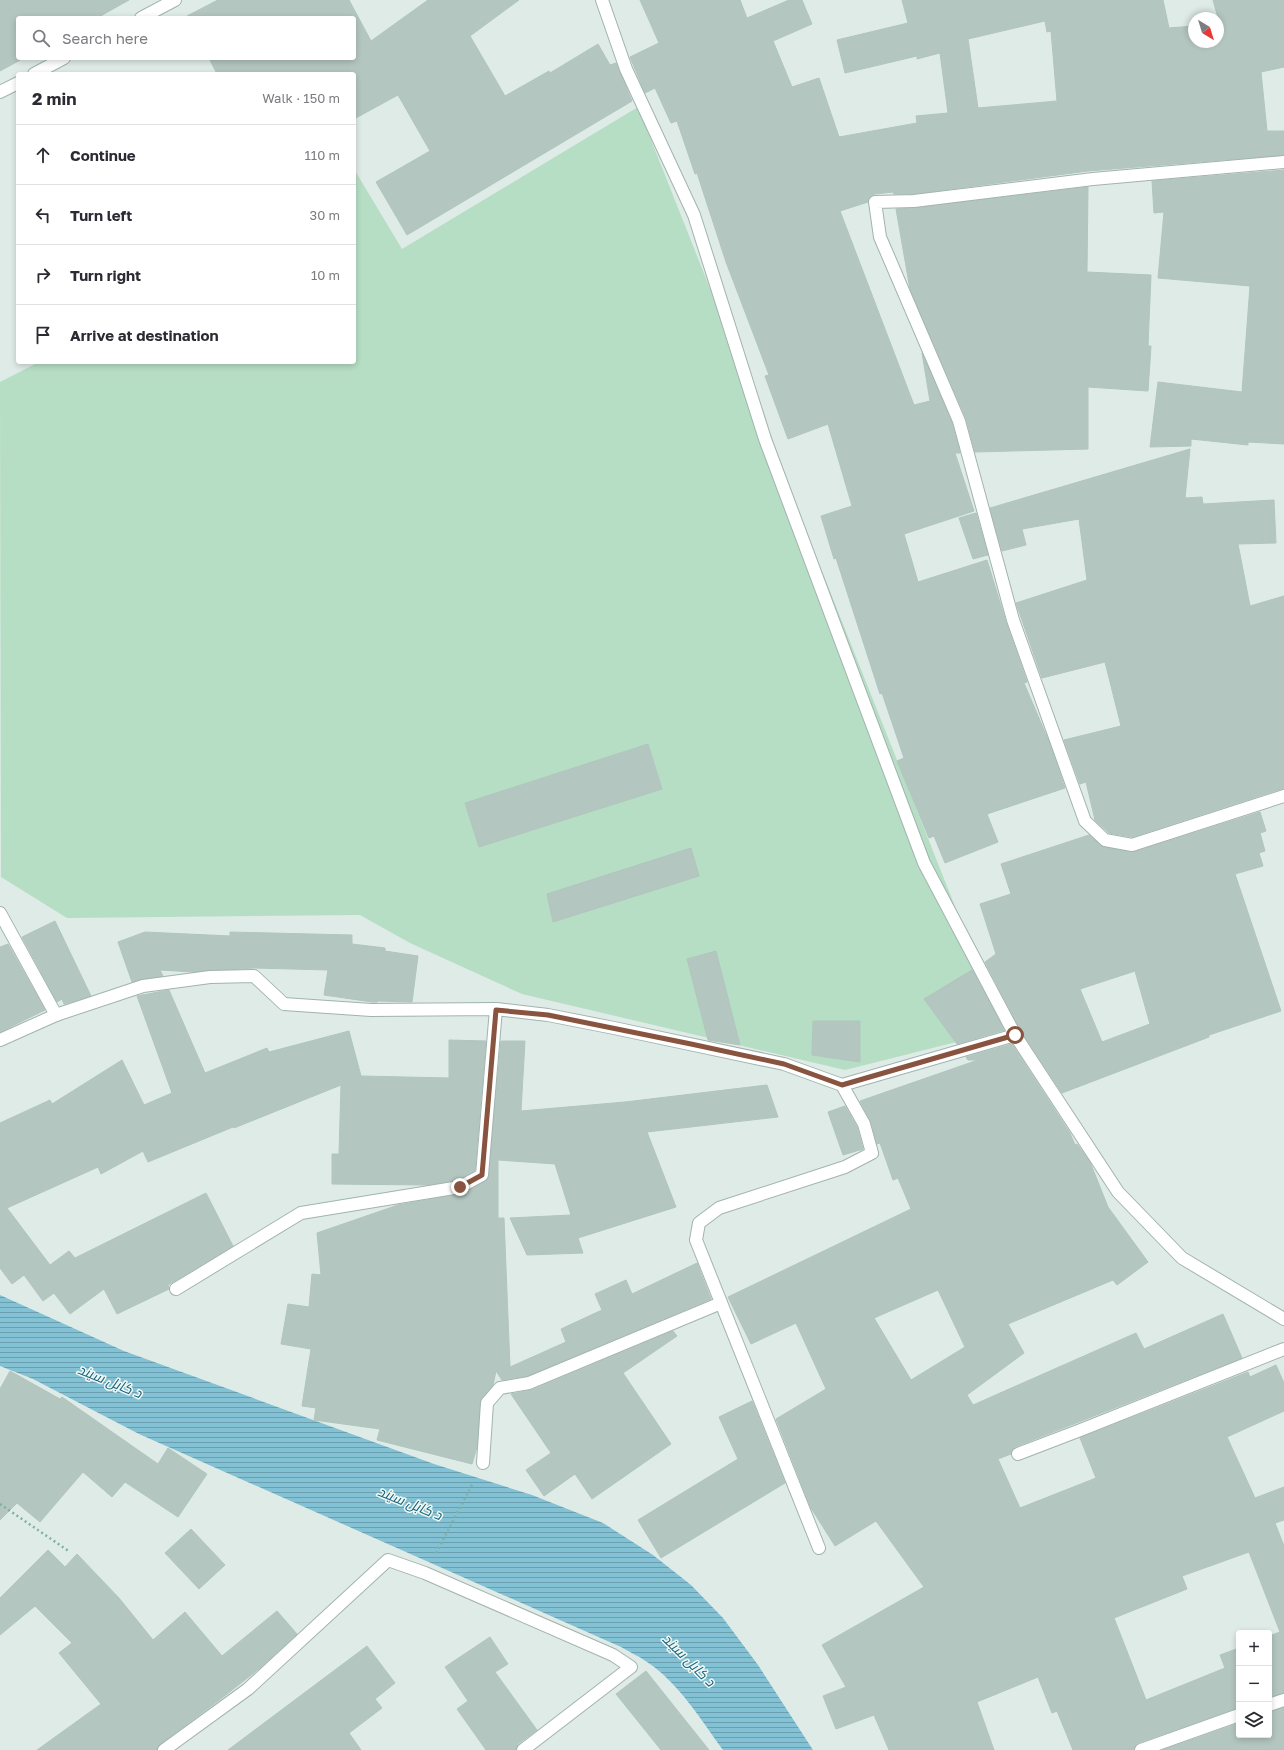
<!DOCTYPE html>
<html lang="en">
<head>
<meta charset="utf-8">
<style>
  :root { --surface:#fff; --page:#f7f7f7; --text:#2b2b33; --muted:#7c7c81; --line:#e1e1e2 }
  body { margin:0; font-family:"Golos Text",Cairo,sans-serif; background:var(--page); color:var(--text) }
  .controls { position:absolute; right:12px; bottom:12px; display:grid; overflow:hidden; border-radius:4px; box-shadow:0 2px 6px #0003 }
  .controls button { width:36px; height:36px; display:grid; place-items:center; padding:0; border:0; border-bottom:1px solid var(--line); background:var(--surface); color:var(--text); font:20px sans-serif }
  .compass { position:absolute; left:1188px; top:12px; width:36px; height:36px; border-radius:50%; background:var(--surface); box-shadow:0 2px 6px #0003; rotate:142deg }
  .stop { position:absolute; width:12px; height:12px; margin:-9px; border:3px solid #89543f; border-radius:50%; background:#fff }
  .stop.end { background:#89543f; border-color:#fff; box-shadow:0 1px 4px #0008 }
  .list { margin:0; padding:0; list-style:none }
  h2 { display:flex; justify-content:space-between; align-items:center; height:52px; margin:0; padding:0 16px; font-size:17px }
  h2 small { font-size:13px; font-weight:400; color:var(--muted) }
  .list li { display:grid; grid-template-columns:26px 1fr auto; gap:12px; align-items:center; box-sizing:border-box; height:60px; padding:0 16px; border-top:1px solid var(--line) }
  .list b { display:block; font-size:15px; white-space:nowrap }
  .list em { font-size:13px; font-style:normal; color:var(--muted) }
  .icon { flex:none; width:22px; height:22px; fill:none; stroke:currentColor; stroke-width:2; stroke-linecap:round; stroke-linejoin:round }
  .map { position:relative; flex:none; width:1284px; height:1750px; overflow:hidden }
  .search { position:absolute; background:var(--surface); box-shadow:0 2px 6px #0003; left:16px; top:16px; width:340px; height:44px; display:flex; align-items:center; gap:10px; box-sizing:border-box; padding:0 14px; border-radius:4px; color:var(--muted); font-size:15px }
  .panel { position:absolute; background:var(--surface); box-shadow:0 2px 6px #0003; left:16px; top:72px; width:340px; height:292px; border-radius:4px }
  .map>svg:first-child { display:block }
</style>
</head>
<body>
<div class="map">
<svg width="1284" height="1750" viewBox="0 0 1284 1750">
  <defs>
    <pattern id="water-rules" width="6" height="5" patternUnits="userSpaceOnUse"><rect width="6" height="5" fill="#83c1d5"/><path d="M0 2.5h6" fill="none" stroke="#6b9eae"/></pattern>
  </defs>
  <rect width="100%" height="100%" fill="#dfebe7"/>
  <!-- park -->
  <polygon fill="#b6dec4" points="638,107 1004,1030 845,1070 522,994 410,943 360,915 67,918 1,877 0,382 39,362 354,362 354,169 402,249"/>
  <!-- water -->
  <path fill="url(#water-rules)" d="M 0,1295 L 124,1351 L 434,1464 L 532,1495 L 603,1523 L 653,1555 L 691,1585 L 723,1618 L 758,1665 L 813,1750 L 723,1750 C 701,1720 679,1683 647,1662 C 639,1656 629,1652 621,1647 L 139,1434 L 33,1379 L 0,1366 Z"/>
  <!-- building -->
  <g fill="#b4c6c0" stroke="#b1c5bf" fill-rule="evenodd">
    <polygon points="0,0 129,0 97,18 18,18 18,58 24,58 0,71"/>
    <polygon points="218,0 349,0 371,41 428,0 519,0 470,36 505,96 549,71 550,73 598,44 610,65 616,63 632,101 407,235 376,182 430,151 398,95 354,119 354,74 217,74 209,58 354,58 354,18 188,18 187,16"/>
    <path d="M 640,0 L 740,0 L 747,18 L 789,0 L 802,0 L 812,24 L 773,41 L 792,87 L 819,78 L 839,137 L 917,123 L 916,116 L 948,113 L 940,53 L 917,59 L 917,56 L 845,73 L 837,40 L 908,23 L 902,0 L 1163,0 L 1169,28 L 1194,26 L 1194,42 L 1218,42 L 1218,18 L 1213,0 L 1284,0 L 1284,67 L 1261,72 L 1267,131 L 1284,131 L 1284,155 L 1088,171 L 913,194 L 894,194 L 893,192 L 875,194 L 871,196 L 868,202 L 840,211 L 914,405 L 930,401 L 922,353 L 952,423 L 960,453 L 955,453 L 974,511 L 904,534 L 918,582 L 987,560 L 1006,622 L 1027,682 L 1024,683 L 1050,744 L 1065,788 L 987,814 L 998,842 L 945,863 L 934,836 L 929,838 L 897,761 L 904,758 L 882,693 L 880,694 L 836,558 L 834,559 L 821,516 L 852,506 L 828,424 L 788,439 L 765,376 L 769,375 L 726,262 L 697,173 L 695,174 L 677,121 L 671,123 L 655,88 L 645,93 L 630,57 L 659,43 ZM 1045,21 L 1047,32 L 1051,31 L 1057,101 L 978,108 L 968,39 Z"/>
    <polygon points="1284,170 1284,444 1248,442 1248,445 1191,439 1191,446 1150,447 1158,382 1242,392 1250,286 1158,278 1164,212 1154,213 1152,181"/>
    <polygon points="1088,187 1087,272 1151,275 1148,346 1151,346 1148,391 1088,387 1088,449 975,452 966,418 910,289 896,209 915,208"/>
    <polygon points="1190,449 1185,498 1202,497 1203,504 1274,500 1276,543 1238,544 1250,606 1284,596 1284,788 1132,837 1109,833 1095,820 1086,782 1080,784 1064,740 1121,726 1105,662 1042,678 1016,603 1087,580 1079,519 1022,529 1026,545 1002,551 990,508"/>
    <polygon points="976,513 988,555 973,559 959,518"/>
    <polygon points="648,744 662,789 479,847 465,803"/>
    <path d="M 1260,812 L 1266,831 L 1260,833 L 1265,851 L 1259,853 L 1263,866 L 1235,874 L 1281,1011 L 1209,1035 L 1209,1037 L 1062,1093 L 1021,1031 L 985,962 L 996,954 L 980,904 L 1011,894 L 1001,864 L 1089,835 L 1103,847 L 1134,852 ZM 1135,971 L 1150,1024 L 1102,1042 L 1080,989 Z"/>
    <polygon points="691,848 699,876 553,922 547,894"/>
    <polygon points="55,921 91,996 64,1004 62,999 57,1002 22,937"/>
    <polygon points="145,932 230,936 230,932 352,935 352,944 385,948 385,951 418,956 412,1002 378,1001 377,1002 372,1002 324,995 328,970 254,968 194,972 160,970 163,976 132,982 118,942"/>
    <polygon points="8,944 45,1010 0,1032 0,947"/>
    <polygon points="716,951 740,1045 708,1040 687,959"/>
    <polygon points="972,970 1004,1030 957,1044 924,999"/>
    <polygon points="169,990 205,1073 267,1048 269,1052 349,1031 361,1076 449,1078 449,1040 486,1041 475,1170 458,1180 427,1185 332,1184 332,1154 339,1154 341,1085 234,1128 233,1127 148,1162 143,1151 101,1174 98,1167 7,1208 50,1265 69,1251 75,1258 206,1193 233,1246 168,1285 169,1289 117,1314 104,1289 70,1314 54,1293 43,1301 24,1275 12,1284 0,1268 0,1123 50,1100 52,1104 122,1060 144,1105 172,1093 137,996"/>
    <polygon points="813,1021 860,1021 860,1062 812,1055"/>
    <polygon points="501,1041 525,1041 521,1111 625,1102 767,1085 778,1117 647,1132 676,1207 578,1238 583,1253 527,1255 510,1218 571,1215 555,1164 498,1160 498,1218 504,1218 510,1367 566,1342 561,1329 602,1310 595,1294 626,1280 632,1294 697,1263 711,1299 527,1376 502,1380 496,1371 493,1385 480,1402 477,1447 472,1464 377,1440 380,1429 314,1420 316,1408 302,1406 311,1349 281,1344 288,1304 309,1307 312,1274 321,1275 317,1233 398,1205 461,1194 488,1179"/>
    <path d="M 1012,1044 L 1070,1133 L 1075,1145 L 1077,1144 L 1090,1162 L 1108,1207 L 1148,1262 L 1117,1285 L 1113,1280 L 1008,1324 L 1024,1353 L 967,1395 L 973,1405 L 1136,1333 L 1144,1349 L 1223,1314 L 1242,1358 L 1015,1447 L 1011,1454 L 998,1459 L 1020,1508 L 1096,1478 L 1080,1438 L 1248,1372 L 1250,1377 L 1276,1365 L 1284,1383 L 1284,1411 L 1227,1437 L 1255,1498 L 1284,1487 L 1284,1520 L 1275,1523 L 1284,1546 L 1284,1693 L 1269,1697 L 1269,1636 L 1280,1632 L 1249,1552 L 1182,1576 L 1187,1589 L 1114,1618 L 1146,1700 L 1225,1668 L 1220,1655 L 1239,1648 L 1239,1708 L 1138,1743 L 1134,1750 L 1073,1750 L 1057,1711 L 1052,1713 L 1038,1677 L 977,1702 L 994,1750 L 889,1750 L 874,1715 L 836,1729 L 823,1696 L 846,1687 L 822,1645 L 924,1587 L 876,1521 L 835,1546 L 811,1508 L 776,1419 L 826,1389 L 796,1323 L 751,1344 L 728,1297 L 911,1209 L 898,1178 L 893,1180 L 880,1143 L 877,1144 L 871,1122 L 860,1101 L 978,1060 L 968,1060 L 966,1057 ZM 938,1290 L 965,1347 L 911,1380 L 874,1318 Z"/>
    <polygon points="845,1106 857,1127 863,1149 843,1155 828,1112"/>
    <polygon points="673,1331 677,1336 623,1373 671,1444 592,1499 575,1474 544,1496 526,1470 551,1453 511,1394 532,1390"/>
    <polygon points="10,1371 60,1399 62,1397 158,1464 168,1448 207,1474 178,1517 125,1482 112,1497 83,1472 40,1522 17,1503 0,1520 0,1389"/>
    <polygon points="752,1401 785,1483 661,1558 638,1520 738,1459 719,1417"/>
    <polygon points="191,1529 225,1565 199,1589 165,1553"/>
    <polygon points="48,1550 65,1567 77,1554 119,1598 153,1640 185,1612 222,1656 277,1611 297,1634 260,1668 222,1698 160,1744 157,1750 37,1750 101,1704 59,1653 72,1643 35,1606 0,1635 0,1598"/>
    <polygon points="490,1637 508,1664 495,1672 537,1730 518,1744 516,1750 486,1750 457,1709 468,1701 445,1667"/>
    <polygon points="367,1646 395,1683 375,1699 382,1708 349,1733 361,1750 228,1750"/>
    <polygon points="646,1671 709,1750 661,1750 616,1694"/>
    <polygon points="1284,1708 1284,1750 1163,1750 1239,1723 1239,1735 1269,1735 1269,1712"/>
  </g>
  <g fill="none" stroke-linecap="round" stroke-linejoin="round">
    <!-- minor casing -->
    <g stroke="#a2b3af" stroke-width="14">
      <g id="minor">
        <polyline points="602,0 626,69 694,215 765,439 924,863 1015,1035 1118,1192 1182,1258 1284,1319"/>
        <polyline points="141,18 175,0"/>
        <polyline points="34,74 64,58"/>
        <polyline points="0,92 18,83"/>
        <polyline points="1284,162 1093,179 914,201 875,202 880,237 959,421 1013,620 1085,821 1105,840 1132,845 1284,796"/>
        <polyline points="0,913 56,1015"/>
        <polyline points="0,1040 56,1015 143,986 210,977 254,976 284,1004 371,1010 496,1009 548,1015 614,1028 784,1064 842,1085 1015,1035"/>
        <polyline points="176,1289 301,1213 460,1187 482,1175 496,1009"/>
        <polyline points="1018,1454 1078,1431 1284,1349"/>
        <polyline points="483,1463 487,1403 500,1388 529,1383 721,1303"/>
        <polyline points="819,1548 696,1240 699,1223 719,1208 845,1167 872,1153 864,1124 842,1085"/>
        <polyline points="1269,1705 1284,1700"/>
        <polyline points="164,1750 248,1689 388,1560 425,1573 613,1655 631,1667 523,1750"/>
        <polyline points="1141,1750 1239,1715"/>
      </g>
    </g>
    <!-- path -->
    <g stroke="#7db1a5" stroke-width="2.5" stroke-dasharray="2 3" stroke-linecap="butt">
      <polyline points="0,1504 70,1552"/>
      <polyline points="436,1553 473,1483"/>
    </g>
    <!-- minor -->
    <use href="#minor" stroke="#fff" stroke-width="12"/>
  </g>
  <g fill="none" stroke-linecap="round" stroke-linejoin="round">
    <!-- route -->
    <polyline stroke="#89543f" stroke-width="5" points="460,1187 482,1175 496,1010 548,1015 691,1044 784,1064 842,1085 1015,1035"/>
  </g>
  <g text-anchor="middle" stroke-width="3" stroke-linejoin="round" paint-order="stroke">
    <!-- water labels -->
    <g font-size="14" font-style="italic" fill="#16627c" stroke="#f0f8f4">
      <text transform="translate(110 1381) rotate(22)" y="5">د کابل سيند</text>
      <text transform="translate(410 1503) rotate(22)" y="5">د کابل سيند</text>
      <text transform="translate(689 1660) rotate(45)" y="5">د کابل سيند</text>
    </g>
  </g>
</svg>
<div class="controls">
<button>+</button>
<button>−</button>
<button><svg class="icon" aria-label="layers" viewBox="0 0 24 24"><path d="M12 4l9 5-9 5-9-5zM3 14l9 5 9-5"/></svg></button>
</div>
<svg class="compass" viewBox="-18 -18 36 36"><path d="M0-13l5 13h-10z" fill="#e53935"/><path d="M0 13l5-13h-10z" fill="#7c7c81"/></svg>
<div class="stop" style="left:1015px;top:1035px"></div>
<div class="stop end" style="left:460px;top:1187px"></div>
<div class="search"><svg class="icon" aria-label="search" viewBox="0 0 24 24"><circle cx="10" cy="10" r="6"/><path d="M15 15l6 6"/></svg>Search here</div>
<section class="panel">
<h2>2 min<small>Walk · 150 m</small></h2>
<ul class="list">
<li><svg class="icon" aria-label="ahead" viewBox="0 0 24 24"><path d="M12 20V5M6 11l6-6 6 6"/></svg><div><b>Continue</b></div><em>110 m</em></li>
<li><svg class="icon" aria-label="left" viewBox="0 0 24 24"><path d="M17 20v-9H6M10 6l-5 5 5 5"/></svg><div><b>Turn left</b></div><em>30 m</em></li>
<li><svg class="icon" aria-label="right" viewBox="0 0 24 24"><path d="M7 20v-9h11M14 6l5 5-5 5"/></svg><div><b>Turn right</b></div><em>10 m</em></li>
<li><svg class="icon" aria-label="arrive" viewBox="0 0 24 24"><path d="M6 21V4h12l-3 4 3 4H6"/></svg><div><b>Arrive at destination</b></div></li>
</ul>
</section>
</div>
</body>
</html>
